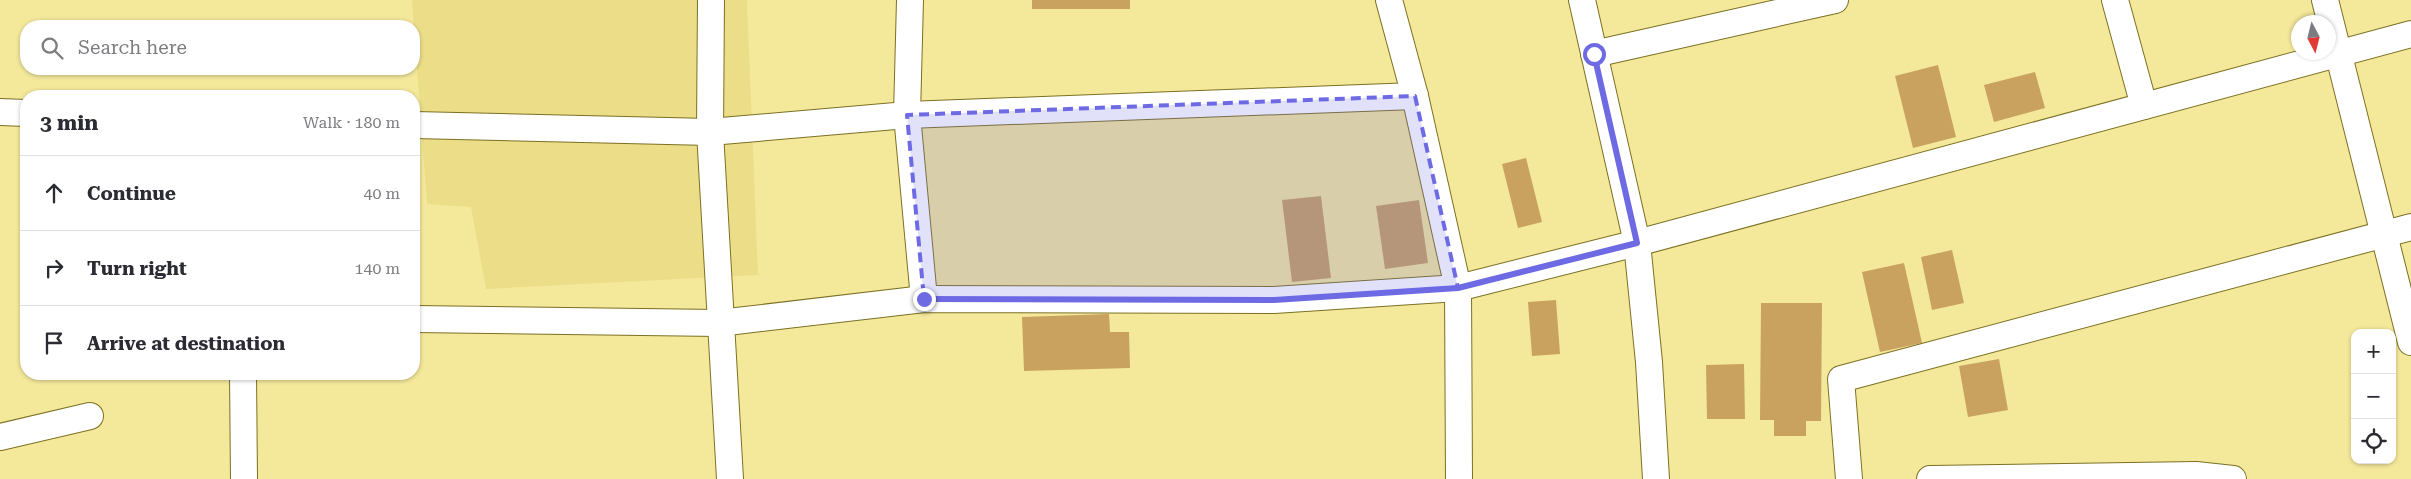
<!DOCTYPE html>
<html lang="en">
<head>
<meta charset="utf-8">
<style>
  :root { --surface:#fff; --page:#f2f2f3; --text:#2b2b33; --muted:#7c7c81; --line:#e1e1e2 }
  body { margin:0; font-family:"Roboto Serif",serif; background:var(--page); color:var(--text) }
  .controls { position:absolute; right:15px; bottom:15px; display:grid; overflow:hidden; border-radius:10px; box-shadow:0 1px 4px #0004 }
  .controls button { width:45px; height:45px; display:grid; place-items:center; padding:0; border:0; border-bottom:1px solid var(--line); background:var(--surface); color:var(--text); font:25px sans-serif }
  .compass { position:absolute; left:2291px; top:15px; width:45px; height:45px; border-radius:50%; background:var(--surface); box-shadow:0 1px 4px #0004; rotate:173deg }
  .stop { position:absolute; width:15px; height:15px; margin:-11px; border:4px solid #6d6ae4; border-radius:50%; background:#fff }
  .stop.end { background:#6d6ae4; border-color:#fff; box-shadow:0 1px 5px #0008 }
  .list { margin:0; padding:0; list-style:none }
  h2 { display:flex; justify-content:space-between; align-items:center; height:65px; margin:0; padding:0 20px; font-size:21px }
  h2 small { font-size:16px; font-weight:400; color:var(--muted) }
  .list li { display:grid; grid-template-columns:32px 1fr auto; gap:15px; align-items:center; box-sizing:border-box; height:75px; padding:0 20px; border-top:1px solid var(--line) }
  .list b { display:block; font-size:19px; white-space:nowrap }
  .list em { font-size:16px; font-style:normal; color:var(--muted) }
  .icon { flex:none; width:28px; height:28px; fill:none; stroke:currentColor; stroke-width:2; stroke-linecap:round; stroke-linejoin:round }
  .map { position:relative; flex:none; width:2411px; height:479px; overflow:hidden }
  .search { position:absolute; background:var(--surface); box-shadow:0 1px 4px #0004; left:20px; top:20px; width:400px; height:55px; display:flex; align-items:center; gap:12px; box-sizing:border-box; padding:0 18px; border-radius:20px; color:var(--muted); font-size:19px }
  .panel { position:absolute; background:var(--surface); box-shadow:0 1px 4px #0004; left:20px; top:90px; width:400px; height:290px; border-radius:20px }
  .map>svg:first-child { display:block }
</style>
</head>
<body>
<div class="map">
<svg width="2411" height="479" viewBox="0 0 2411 479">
  <rect width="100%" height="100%" fill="#f4e89b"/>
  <!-- built -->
  <polygon fill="#ecde88" points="412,0 747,0 758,275 486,289 471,207 427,204"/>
  <!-- building -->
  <g fill="#c9a25f">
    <rect x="1032" y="0" width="98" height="9"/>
    <polygon points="1938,65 1956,137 1913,148 1895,76"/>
    <polygon points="2035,72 2045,108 1994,122 1984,85"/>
    <polygon points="1526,158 1542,222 1518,228 1502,164"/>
    <polygon points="1321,196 1331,278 1292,282 1282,200"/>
    <polygon points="1419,200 1428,263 1385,269 1376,206"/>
    <polygon points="1952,250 1964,303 1932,310 1921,257"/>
    <polygon points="1904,263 1922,343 1880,352 1862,272"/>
    <polygon points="1556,300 1560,354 1532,356 1528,302"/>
    <polygon points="1761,303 1822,303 1821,421 1806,421 1806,436 1774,436 1774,420 1760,420"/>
    <polygon points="1109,314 1110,332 1129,332 1130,368 1024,371 1022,317"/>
    <polygon points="1999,359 2008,410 1968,417 1959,366"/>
    <polygon points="1744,364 1745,419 1707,419 1706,365"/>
  </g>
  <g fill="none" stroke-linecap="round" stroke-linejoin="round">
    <!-- street casing -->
    <g stroke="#7c7022" stroke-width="28">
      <g id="street">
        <polyline points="711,0 710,132 730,479"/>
        <polyline points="910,0 907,115 924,299"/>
        <polyline points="1389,0 1415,96 1458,288 1459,479"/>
        <polyline points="1582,0 1637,243 1649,362 1656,479"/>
        <polyline points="2115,0 2144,106"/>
        <polyline points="2325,0 2411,342"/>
        <polyline points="1594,54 1835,0"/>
        <polyline points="0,112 26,113"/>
        <polyline points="414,125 710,132 907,115 1415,96"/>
        <polyline points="414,319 719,323 924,299 1274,300 1458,288 1637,243 2411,34"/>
        <polyline points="243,374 244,479"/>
        <polyline points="0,437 90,416"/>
        <polyline points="1849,479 1841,379 2411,227"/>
        <polyline points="1930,479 2196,475 2233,479"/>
      </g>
    </g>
    <!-- street -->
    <use href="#street" stroke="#fff" stroke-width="26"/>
  </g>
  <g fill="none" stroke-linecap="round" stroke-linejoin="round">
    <!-- route -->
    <polyline stroke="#6d6ae4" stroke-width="6" points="924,299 1274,300 1458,288 1637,243 1594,54"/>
  </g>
  <!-- marked area -->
  <path fill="#6d6ae4" fill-opacity="0.2" stroke="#6d6ae4" stroke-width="4" stroke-dasharray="10 6" stroke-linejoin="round" d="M 1415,96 L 1458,288 L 1274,300 L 924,299 L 907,115 Z"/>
</svg>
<div class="controls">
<button>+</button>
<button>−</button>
<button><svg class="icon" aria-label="locate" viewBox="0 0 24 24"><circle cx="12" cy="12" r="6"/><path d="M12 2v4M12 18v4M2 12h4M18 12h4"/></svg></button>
</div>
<svg class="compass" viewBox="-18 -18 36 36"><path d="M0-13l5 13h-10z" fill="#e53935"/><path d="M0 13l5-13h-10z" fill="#7c7c81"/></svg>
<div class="stop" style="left:1594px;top:54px"></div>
<div class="stop end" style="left:924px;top:299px"></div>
<div class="search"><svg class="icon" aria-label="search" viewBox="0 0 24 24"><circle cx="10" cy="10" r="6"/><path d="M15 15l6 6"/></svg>Search here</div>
<section class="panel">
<h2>3 min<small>Walk · 180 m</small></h2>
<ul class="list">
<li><svg class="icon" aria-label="ahead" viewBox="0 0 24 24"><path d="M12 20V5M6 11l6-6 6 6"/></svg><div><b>Continue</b></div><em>40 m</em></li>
<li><svg class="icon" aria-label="right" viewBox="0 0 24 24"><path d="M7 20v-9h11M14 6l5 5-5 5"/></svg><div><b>Turn right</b></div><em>140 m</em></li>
<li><svg class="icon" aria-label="arrive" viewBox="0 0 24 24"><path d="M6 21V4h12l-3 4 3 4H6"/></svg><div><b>Arrive at destination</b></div></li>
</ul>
</section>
</div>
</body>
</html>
